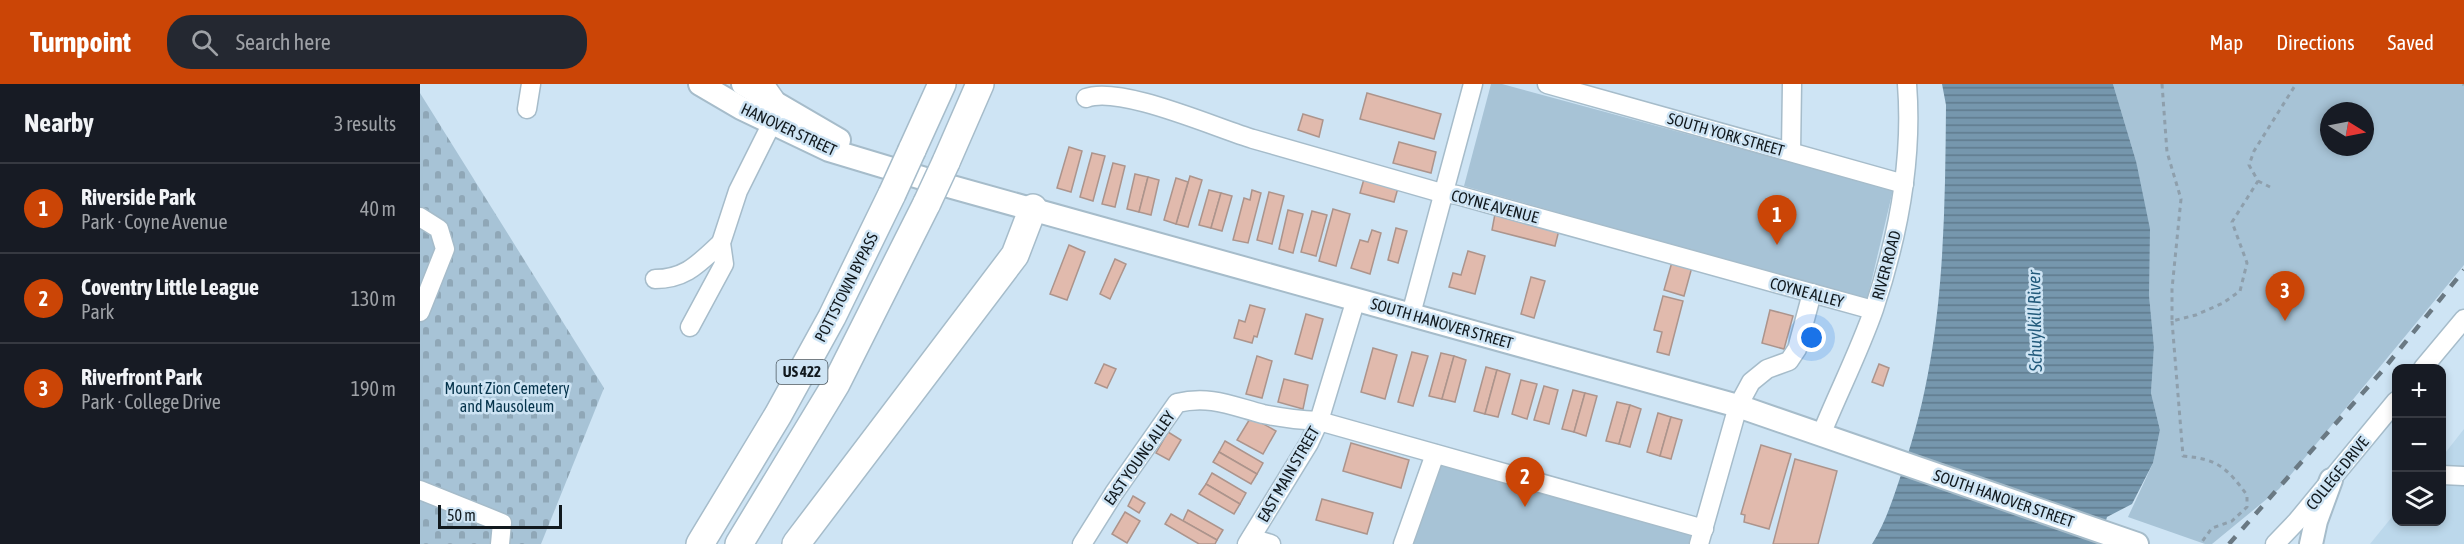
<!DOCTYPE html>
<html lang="en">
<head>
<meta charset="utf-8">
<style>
  :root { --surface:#171b24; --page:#242831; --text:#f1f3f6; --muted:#9ea1a6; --line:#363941; --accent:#cb4506 }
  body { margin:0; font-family:"Asap Condensed",sans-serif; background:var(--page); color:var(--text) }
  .controls { position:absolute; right:18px; bottom:18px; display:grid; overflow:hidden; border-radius:12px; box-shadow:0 3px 9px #0003 }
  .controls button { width:54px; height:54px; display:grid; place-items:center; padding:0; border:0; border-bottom:2px solid var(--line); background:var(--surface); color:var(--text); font:30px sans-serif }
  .compass { position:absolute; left:1900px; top:18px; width:54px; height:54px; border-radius:50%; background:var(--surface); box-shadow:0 3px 9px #0003; rotate:100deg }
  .scale { position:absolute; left:18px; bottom:15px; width:124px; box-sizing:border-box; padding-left:6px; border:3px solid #11191e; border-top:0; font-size:16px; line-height:21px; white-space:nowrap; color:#11191e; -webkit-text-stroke:4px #cee4f4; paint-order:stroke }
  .you { position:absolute; left:1392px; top:254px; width:21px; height:21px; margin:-15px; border:4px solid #fff; border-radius:50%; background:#1a73e8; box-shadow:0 0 0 9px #1a73e833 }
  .badge { display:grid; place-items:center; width:39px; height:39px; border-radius:50%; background:var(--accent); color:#fff; font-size:20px; font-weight:700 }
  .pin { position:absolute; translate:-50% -50px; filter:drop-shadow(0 2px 3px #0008) }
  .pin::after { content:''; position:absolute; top:32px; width:21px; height:18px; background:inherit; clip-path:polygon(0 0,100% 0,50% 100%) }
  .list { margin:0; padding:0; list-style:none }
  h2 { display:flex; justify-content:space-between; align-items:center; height:78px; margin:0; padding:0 24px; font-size:26px }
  h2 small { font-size:20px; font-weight:400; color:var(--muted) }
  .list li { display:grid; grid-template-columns:39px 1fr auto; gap:18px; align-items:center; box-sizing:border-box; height:90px; padding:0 24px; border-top:2px solid var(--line) }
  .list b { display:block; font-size:22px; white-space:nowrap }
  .list p { margin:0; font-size:20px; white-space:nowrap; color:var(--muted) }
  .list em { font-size:20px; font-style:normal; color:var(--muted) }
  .icon { flex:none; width:33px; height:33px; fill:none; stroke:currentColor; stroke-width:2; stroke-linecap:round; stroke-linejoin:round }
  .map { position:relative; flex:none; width:2044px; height:460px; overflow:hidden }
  header { display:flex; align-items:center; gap:36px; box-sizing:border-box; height:84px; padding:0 30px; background:var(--accent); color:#fff }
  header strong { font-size:28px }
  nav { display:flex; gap:33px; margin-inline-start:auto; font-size:21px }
  .search { width:420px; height:54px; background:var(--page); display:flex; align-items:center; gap:15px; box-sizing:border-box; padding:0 21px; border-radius:24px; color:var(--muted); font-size:22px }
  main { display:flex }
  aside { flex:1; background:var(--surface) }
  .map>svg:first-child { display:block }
</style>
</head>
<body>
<header>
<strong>Turnpoint</strong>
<div class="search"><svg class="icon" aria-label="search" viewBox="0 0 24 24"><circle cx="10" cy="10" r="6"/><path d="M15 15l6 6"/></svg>Search here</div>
<nav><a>Map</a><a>Directions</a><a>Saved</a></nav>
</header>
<main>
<aside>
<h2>Nearby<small>3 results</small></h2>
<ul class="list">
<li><span class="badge">1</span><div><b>Riverside Park</b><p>Park · Coyne Avenue</p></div><em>40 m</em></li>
<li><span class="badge">2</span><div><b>Coventry Little League</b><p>Park</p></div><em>130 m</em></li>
<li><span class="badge">3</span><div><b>Riverfront Park</b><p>Park · College Drive</p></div><em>190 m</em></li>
</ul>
</aside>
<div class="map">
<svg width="2044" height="460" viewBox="0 0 2044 460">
  <defs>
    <pattern id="cemetery-stones" width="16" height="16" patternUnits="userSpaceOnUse" patternTransform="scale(1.5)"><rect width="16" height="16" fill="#a7c3d6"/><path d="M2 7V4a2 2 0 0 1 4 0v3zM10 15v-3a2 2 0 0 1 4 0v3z" fill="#8fa7b7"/></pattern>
    <pattern id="water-rules" width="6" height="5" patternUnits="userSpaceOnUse" patternTransform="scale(1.5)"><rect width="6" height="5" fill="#7697ad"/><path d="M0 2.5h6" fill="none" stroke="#5f7a8c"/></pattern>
  </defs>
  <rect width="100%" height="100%" fill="#cee4f4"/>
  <!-- built -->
  <polygon fill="#bcd8eb" points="2044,345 2044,460 1950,460 1976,428 1976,438 2022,438 2022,373"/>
  <!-- green -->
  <g fill="#a7c3d6" fill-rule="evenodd">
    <polygon points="1071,0 1082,0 1473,106 1447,216 1044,102"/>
    <path d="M 1693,0 L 2044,0 L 2044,181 L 1859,405 L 1792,460 L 1785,460 L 1708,433 L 1733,379 L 1740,346 L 1731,309 L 1734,263 L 1716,77 ZM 1909,27 L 1945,27 L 1945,63 L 1909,63 Z"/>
    <polygon points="1005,368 1275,436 1269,460 973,460"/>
  </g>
  <!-- cemetery -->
  <polygon fill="url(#cemetery-stones)" points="0,9 184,304 121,460 0,460"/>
  <!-- water -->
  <path fill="url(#water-rules)" d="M 1522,0 L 1693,0 L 1716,77 L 1730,145 L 1729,211 L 1734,263 L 1731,309 L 1740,346 L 1733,379 L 1712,420 L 1687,433 L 1679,460 L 1452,460 C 1467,436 1474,411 1483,385 C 1524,267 1525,144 1526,21 Z"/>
  <!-- building -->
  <g fill="#e1baad" stroke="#ac948c" stroke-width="1.5">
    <polygon points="947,9 1021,30 1014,55 940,35"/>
    <polygon points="883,30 903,36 899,53 878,46"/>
    <polygon points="979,58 1016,68 1011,89 973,79"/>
    <polygon points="649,63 662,67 651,108 637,104"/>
    <polygon points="672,69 685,72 673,117 660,113"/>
    <polygon points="693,79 705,82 695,123 682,120"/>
    <polygon points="715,90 728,93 719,128 707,125"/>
    <polygon points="770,92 782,96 768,143 756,140"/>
    <polygon points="728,93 739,96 731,131 719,128"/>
    <polygon points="756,94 768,98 756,140 744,136"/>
    <polygon points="944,95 978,104 974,118 940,109"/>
    <polygon points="789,106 801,109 791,144 779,141"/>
    <polygon points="832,106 841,109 828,159 813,156 824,114 830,116"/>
    <polygon points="849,108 864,112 852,160 837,156"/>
    <polygon points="801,109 812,112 802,147 791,144"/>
    <polygon points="913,125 930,130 916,182 899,177"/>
    <polygon points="868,126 883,130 873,169 859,165"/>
    <polygon points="892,127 907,131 896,172 881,168"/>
    <polygon points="1075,130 1139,146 1135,162 1072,146"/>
    <polygon points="976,144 987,147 978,179 968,176"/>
    <polygon points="952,146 961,149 950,190 931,184 940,156 948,158"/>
    <polygon points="649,161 665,168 647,216 630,210"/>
    <polygon points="1048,167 1065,172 1055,210 1029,203 1033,189 1041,191"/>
    <polygon points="695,175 706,180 690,215 680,210"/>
    <polygon points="1252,178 1272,183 1264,212 1244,206"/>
    <polygon points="1111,193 1125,197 1114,234 1101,230"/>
    <polygon points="1243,212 1263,217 1249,271 1237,268 1242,248 1234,246"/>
    <polygon points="830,221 845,225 837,253 834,252 832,259 814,254 819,236 825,238"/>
    <polygon points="1350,226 1373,232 1364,265 1342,259"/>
    <polygon points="886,230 903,235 892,275 875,270"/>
    <polygon points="953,264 977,271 965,315 941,308"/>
    <polygon points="992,268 1008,272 993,322 978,318"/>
    <polygon points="1021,269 1034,272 1022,315 1009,312"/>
    <polygon points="837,272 852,277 842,314 826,310"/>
    <polygon points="1034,272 1046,276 1035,318 1022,315"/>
    <polygon points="684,280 696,285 687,304 675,299"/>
    <polygon points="1459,280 1469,284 1463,302 1452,298"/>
    <polygon points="1066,283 1077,286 1065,330 1054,327"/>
    <polygon points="1077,286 1090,290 1078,333 1065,330"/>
    <polygon points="864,295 888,301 883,325 858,318"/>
    <polygon points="1101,296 1117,300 1107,335 1092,330"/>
    <polygon points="1124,302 1138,306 1129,340 1114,336"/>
    <polygon points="1153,306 1165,309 1154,348 1142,345"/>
    <polygon points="1165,309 1177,312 1166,352 1154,348"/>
    <polygon points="1197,318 1210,321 1199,360 1186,357"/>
    <polygon points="1210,321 1221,325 1210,363 1199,360"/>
    <polygon points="1238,329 1251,333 1240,372 1227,368"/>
    <polygon points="831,333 856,347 843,370 817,356"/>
    <polygon points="1251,333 1262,336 1251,375 1240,372"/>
    <polygon points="748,348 761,356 749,376 736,369"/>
    <polygon points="805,357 843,379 837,390 799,368"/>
    <polygon points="931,359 989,376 981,404 923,387"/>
    <polygon points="1341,361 1371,370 1349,445 1324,438 1325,431 1321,430"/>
    <polygon points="799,368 837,390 831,400 793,378"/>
    <polygon points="1375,375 1417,387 1398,460 1353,460"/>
    <polygon points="792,389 826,409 820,420 786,400"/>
    <polygon points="786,400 820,420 814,430 779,410"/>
    <polygon points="713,412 725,419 719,429 708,422"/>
    <polygon points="902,415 953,429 947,450 896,436"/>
    <polygon points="768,426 803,446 797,456 763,437"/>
    <polygon points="705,428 720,437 707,459 692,450"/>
    <polygon points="751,430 797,456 795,460 779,460 745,440"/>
  </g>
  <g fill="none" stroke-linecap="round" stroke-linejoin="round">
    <!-- minor casing -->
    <g stroke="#a6bcca" stroke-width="21">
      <g id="minor">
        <polyline points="1127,0 1484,100"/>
        <path d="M 666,14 C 700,1 796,44 833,55 C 895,73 957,90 1018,108 L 1037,111 L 1453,226"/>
        <polyline points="107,25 111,0"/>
        <polyline points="1371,68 1372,0"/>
        <polyline points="0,133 19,145 25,165 0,228"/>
        <path d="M 235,195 C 266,195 279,179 301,159"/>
        <polyline points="991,230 1053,0"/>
        <polyline points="270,243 304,180 301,159 318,107 352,39"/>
        <polyline points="2003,284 2044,235"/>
        <path d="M 1401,351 C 1418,309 1439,268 1454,225 C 1478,153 1493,76 1487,0"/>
        <polyline points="2022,391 2044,392"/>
        <polyline points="0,406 82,439 80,460"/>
        <polyline points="831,454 851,460"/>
        <path d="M 662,460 L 694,409 L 757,319 C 790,311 812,322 843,330 C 862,334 880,336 899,337 L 1284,445"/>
        <polyline points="827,460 889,359 899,337 936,215"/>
        <polyline points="983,460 1015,370"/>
        <polyline points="1279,460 1318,322 1331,298 1347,285 1369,277 1377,265 1392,209"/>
        <polyline points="1855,460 1877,437 1976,317"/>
      </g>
    </g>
    <!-- major casing -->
    <g stroke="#a6bcca" stroke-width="26">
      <g id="major">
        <polyline points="280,0 321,24 409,66 532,103 1318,322 1717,460"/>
        <polyline points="323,0 419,56"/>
        <polyline points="1891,460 1896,437 1911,396"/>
      </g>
    </g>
    <!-- highway casing -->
    <g stroke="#a6bcca" stroke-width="30">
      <g id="highway">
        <polyline points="339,0 351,17"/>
        <polyline points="492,66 522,0"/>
        <polyline points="526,78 560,0"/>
        <polyline points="280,460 358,331 412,233 472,110"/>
        <polyline points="319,460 416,300 507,119"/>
        <polyline points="376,460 595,171 613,124"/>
      </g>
    </g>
    <!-- path -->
    <g stroke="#8e9fac" stroke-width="3" stroke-dasharray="4.5 4.5" stroke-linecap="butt">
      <polyline points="1742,0 1747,68 1761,115 1752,205 1752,237 1776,231 1803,219 1820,207 1827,179 1812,138 1838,97 1829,81 1834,67 1876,0"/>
      <polyline points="2043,0 2044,1"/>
      <polyline points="1838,97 1850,103"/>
      <path d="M 1752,237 L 1763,372 C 1798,375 1807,384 1827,411 L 1827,423 L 1812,437 L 1792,444 L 1781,459"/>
    </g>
    <!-- minor -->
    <use href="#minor" stroke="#fff" stroke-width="18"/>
    <!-- major -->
    <use href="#major" stroke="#fff" stroke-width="22"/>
    <!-- highway -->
    <use href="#highway" stroke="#fff" stroke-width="27"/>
    <!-- rail -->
    <polyline stroke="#6a7983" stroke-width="4.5" stroke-dasharray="10 10" stroke-linecap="butt" points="1809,460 1962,287 2044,186"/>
    <!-- highway-bridge casing -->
    <g stroke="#a6bcca" stroke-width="30" stroke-linecap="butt">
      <g id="highway-bridge">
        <polyline points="472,110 492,66"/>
        <polyline points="507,119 526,78"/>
      </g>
    </g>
    <!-- highway-bridge -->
    <use href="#highway-bridge" stroke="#fff" stroke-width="27"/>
  </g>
  <g text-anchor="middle" stroke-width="5" stroke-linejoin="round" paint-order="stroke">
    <!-- shield labels -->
    <rect fill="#cee4f4" stroke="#4a565e" stroke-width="1.5" x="356.5" y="276" width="51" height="24" rx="4.5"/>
    <g font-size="15" font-weight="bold" fill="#11191e">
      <text x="382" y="293">US 422</text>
    </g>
    <!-- street labels -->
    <g font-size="16" fill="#11191e" stroke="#cee4f4">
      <text transform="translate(369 45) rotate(25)" y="6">HANOVER STREET</text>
      <text transform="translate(1306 50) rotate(16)" y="6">SOUTH YORK STREET</text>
      <text transform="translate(1075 122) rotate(15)" y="6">COYNE AVENUE</text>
      <text transform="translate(1466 181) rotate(-75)" y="6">RIVER ROAD</text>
      <text transform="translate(426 203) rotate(-63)" y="6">POTTSTOWN BYPASS</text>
      <text transform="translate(1387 208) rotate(15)" y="6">COYNE ALLEY</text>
      <text transform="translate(1022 239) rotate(16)" y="6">SOUTH HANOVER STREET</text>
      <text transform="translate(719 374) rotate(-55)" y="6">EAST YOUNG ALLEY</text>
      <text transform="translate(1917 389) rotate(-51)" y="6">COLLEGE DRIVE</text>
      <text transform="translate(868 390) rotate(-60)" y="6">EAST MAIN STREET</text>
      <text transform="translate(1584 414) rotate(19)" y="6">SOUTH HANOVER STREET</text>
    </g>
    <!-- park labels -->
    <g font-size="16" fill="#05334b" stroke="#cee4f4">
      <text x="87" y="310">Mount Zion Cemetery<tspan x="87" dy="18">and Mausoleum</tspan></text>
    </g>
    <!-- water labels -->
    <g font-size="18" font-style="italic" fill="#225a7b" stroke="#cee4f4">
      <text transform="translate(1615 237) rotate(-91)" y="6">Schuylkill River</text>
    </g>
  </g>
</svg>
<div class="controls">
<button>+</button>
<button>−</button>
<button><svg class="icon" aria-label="layers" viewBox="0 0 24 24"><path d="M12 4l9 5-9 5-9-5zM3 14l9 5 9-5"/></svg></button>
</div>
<svg class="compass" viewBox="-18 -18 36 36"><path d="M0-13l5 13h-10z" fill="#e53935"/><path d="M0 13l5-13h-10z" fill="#9ea1a6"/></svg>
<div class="scale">50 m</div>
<div class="you"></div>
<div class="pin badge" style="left:1357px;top:161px">1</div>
<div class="pin badge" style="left:1105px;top:423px">2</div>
<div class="pin badge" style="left:1865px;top:237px">3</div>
</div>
</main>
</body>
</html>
